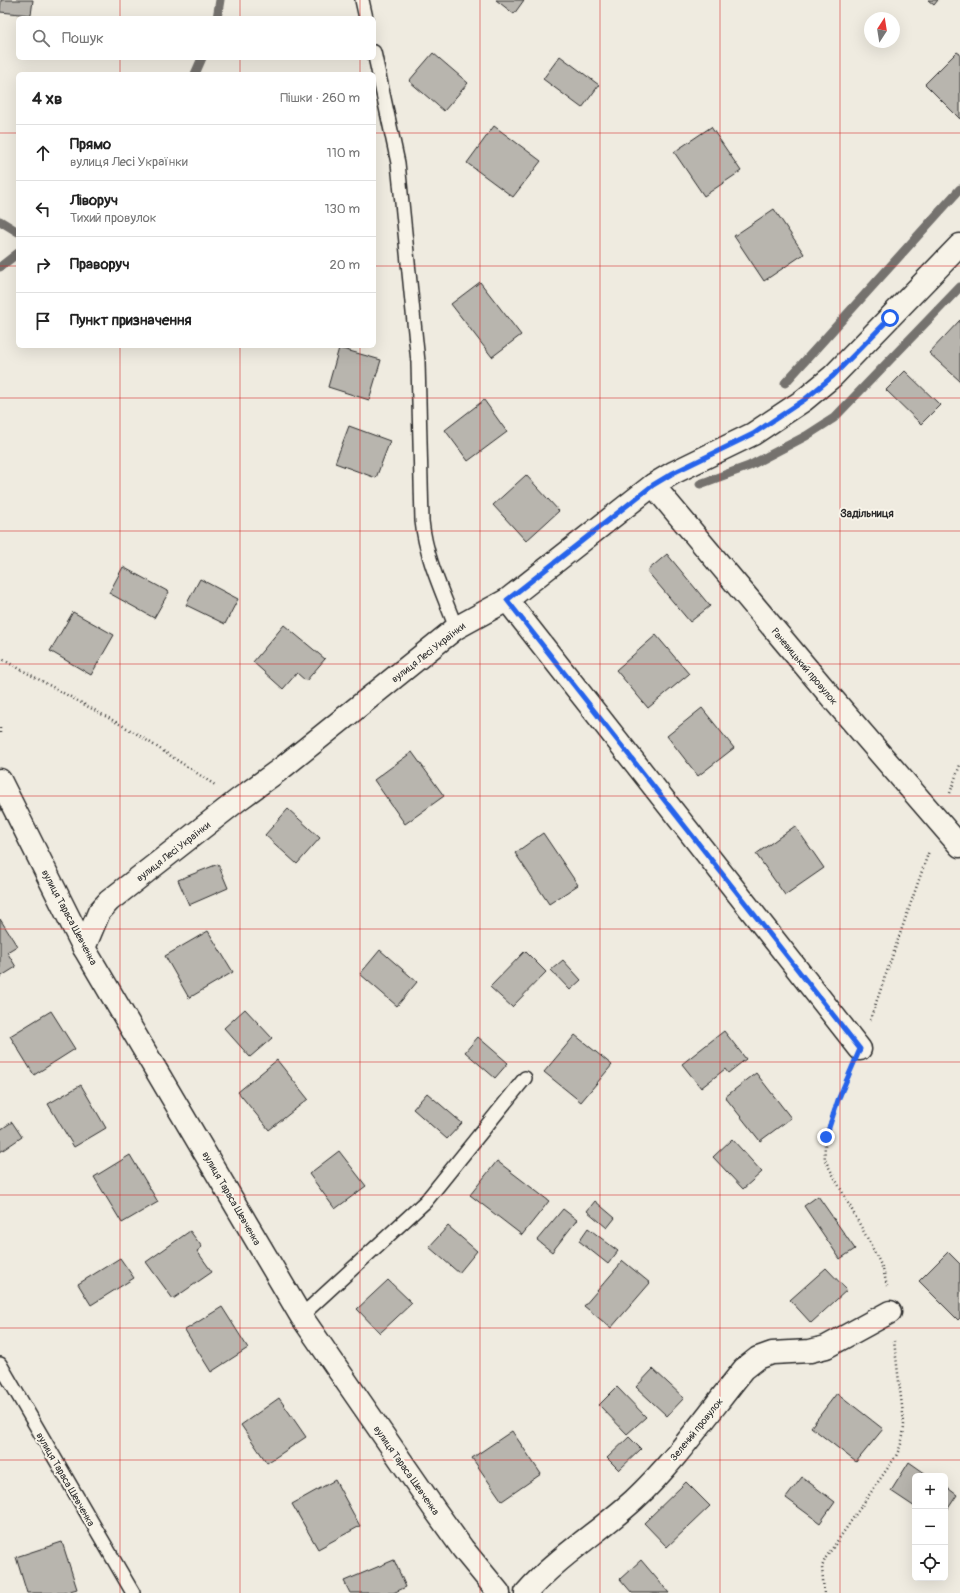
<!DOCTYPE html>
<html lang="uk">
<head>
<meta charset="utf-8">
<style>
  :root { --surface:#fff; --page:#f2f2f2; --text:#222; --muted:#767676; --line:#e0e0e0 }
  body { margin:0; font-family:Pangolin,sans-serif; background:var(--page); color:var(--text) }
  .controls { position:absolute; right:12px; bottom:12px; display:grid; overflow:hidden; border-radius:6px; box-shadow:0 4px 16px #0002 }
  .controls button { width:36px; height:36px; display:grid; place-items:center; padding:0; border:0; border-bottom:1px solid var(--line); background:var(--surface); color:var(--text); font:20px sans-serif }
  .compass { position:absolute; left:864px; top:12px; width:36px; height:36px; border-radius:50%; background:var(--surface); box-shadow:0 4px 16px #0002; rotate:12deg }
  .stop { position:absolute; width:12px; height:12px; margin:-9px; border:3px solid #2563eb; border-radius:50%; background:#fff }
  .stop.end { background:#2563eb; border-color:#fff; box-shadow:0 1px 4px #0008 }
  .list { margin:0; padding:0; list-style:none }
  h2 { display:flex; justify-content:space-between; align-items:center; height:52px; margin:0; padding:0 16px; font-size:17px }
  h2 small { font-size:13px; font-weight:400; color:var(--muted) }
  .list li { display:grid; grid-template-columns:26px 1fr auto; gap:12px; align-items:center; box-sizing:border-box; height:56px; padding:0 16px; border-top:1px solid var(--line) }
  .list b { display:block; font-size:15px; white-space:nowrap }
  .list p { margin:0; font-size:13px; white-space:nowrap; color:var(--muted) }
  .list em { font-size:13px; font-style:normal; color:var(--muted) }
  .icon { flex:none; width:22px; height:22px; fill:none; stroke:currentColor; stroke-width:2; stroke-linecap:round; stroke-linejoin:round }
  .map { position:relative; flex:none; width:960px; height:1593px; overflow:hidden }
  .search { position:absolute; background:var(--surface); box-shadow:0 4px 16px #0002; left:16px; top:16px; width:360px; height:44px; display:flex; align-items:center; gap:10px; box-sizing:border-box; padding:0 14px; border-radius:6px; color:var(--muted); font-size:15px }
  .panel { position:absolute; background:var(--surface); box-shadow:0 4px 16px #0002; left:16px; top:72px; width:360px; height:276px; border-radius:6px }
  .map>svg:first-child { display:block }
</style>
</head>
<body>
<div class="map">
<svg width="960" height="1593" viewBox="0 0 960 1593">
  <rect width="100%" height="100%" fill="#efebe0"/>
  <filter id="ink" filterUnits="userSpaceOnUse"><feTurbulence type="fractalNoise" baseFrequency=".025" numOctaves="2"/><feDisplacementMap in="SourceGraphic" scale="8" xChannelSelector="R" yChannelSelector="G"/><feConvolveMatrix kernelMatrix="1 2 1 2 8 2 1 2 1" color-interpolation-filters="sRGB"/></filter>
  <g filter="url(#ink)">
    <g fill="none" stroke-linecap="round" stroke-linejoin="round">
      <!-- stream -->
      <g stroke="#74726e" stroke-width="9">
        <polyline points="217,18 220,0"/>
        <polyline points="195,74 202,58"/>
        <polyline points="0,221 18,232"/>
        <polyline points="0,267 18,253"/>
        <polyline points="785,383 960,189"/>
        <polyline points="700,484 749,466 806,436 834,418 960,287"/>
      </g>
    </g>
    <!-- building -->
    <g fill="#b8b5ae" stroke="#2b2b2b">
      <polygon points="1,0 33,0 31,15 0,12"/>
      <polygon points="496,0 524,0 514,14"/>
      <polygon points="928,0 938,0 934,5"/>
      <polygon points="957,52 960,54 960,119 925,84"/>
      <polygon points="433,53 468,83 444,111 409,81"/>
      <polygon points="560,56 599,85 582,108 543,79"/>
      <polygon points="494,126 541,161 513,197 467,163"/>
      <polygon points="711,127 741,171 704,196 674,152"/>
      <polygon points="774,209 804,254 764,281 734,236"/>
      <polygon points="480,282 521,335 492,357 451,304"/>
      <polygon points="960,320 960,381 929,353"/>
      <polygon points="339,348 381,360 369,400 328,387"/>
      <polygon points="905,371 940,405 921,424 886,390"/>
      <polygon points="484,400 507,432 468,461 445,430"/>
      <polygon points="349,426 390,441 376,478 335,463"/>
      <polygon points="526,475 559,511 526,541 493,505"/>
      <polygon points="667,554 710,606 690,622 647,571"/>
      <polygon points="123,567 169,592 154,618 109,593"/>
      <polygon points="200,579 238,599 225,624 186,605"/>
      <polygon points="73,612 114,635 91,675 50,651"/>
      <polygon points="284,625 325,659 306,681 297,673 283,689 253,662"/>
      <polygon points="656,635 689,674 648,708 616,670"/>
      <polygon points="702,708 734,748 698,776 667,736"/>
      <polygon points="412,752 444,796 405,824 374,780"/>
      <polygon points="288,809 320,838 297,864 265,835"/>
      <polygon points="795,826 824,868 785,895 756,854"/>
      <polygon points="543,833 578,885 549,904 515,853"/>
      <polygon points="218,864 228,888 189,905 178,880"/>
      <polygon points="0,919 17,946 7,952 16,967 0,977"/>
      <polygon points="208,931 233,972 189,998 165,956"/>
      <polygon points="380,950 417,982 397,1006 360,974"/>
      <polygon points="525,951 546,972 512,1007 490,987"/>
      <polygon points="563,960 581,980 570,990 551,970"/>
      <polygon points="245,1009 272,1038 250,1057 224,1028"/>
      <polygon points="51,1011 75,1049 34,1075 10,1036"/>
      <polygon points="724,1031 746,1059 728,1073 725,1069 701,1088 682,1064"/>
      <polygon points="575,1035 612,1065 581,1102 544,1072"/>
      <polygon points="478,1037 508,1063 495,1078 465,1052"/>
      <polygon points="277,1060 308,1099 269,1130 238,1092"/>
      <polygon points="756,1073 791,1118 760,1141 725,1097"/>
      <polygon points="81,1085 106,1128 74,1147 48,1104"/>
      <polygon points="427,1093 462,1123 447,1139 413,1109"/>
      <polygon points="12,1122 22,1137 0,1152 0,1130"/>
      <polygon points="732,1139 762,1172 743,1189 713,1157"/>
      <polygon points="339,1151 366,1186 335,1209 309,1174"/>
      <polygon points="130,1155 158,1202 122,1223 94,1177"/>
      <polygon points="497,1161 549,1201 522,1235 470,1195"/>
      <polygon points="818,1196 855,1249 840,1259 804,1206"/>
      <polygon points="595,1201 615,1218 607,1228 587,1211"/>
      <polygon points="563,1209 577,1220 552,1252 537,1240"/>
      <polygon points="448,1226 477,1251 459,1273 429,1247"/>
      <polygon points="588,1228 618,1251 608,1264 579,1241"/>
      <polygon points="190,1231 202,1247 197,1251 212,1272 173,1299 146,1262"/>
      <polygon points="948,1252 960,1264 960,1318 958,1320 919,1281"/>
      <polygon points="120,1258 134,1278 91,1305 78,1284"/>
      <polygon points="623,1261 650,1283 611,1328 584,1306"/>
      <polygon points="826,1268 847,1290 811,1323 790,1300"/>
      <polygon points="388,1280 412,1303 380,1333 357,1309"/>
      <polygon points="222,1307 248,1348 211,1372 185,1330"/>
      <polygon points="653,1369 684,1398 667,1416 636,1387"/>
      <polygon points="617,1387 646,1417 627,1434 599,1405"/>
      <polygon points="837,1393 883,1429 856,1462 811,1427"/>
      <polygon points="279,1398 306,1437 267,1463 241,1425"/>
      <polygon points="512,1431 541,1474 502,1501 472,1458"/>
      <polygon points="629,1437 641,1449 619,1470 607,1458"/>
      <polygon points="909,1462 929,1476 915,1476 915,1507 891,1491"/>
      <polygon points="802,1477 835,1502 820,1523 786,1498"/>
      <polygon points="335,1480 360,1526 318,1549 292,1504"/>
      <polygon points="686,1482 710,1506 667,1547 644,1523"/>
      <polygon points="945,1486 957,1495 945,1513"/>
      <polygon points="62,1542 77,1589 63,1593 27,1593 16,1557"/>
      <polygon points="394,1560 406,1587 393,1593 350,1593 344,1581"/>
      <polygon points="641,1560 669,1593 632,1593 620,1579"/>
    </g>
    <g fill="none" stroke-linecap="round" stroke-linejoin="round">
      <!-- service casing -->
      <g stroke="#2b2b2b" stroke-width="16">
        <g id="service">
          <polyline points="362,0 366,18"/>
          <path d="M 374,52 L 398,163 L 418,362 L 422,521 C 426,559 443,593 456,628"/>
          <polyline points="301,1316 426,1201 525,1078"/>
          <polyline points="0,1364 133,1593"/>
        </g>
      </g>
      <!-- minor casing -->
      <g stroke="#2b2b2b" stroke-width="25">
        <g id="minor">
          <polyline points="653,485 832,698 960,846"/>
          <polyline points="507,600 860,1049"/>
          <polyline points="0,780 84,948 301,1316 435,1510 463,1549 499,1593"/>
          <polyline points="84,948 99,912 109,901 238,800 282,768 456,628 507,600 653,485 673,473 753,434 804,400 833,376 960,245"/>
          <path d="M 526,1593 C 557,1557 599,1532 634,1500 C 675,1462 709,1412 744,1369 L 758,1358 L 772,1353 L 810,1351 L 826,1347 L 890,1312"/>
        </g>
      </g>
      <!-- path -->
      <g stroke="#2b2b2b" stroke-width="2.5" stroke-dasharray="1 3" stroke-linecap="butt">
        <polyline points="0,658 134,732 215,785"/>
        <polyline points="0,728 0,736"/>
        <polyline points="950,793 960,765"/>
        <polyline points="870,1020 929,851"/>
        <path d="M 850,1073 C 839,1100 822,1130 825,1160 L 872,1247 L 883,1269 L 887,1286"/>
        <path d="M 824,1593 L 822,1567 L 825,1559 L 896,1456 C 902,1444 904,1435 904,1422 L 894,1341"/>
      </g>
      <!-- service -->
      <use href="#service" stroke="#f7f3e8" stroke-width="13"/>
      <!-- minor -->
      <use href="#minor" stroke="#f7f3e8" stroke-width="22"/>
    </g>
  </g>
  <g fill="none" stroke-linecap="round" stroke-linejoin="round" filter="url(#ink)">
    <!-- route -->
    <polyline stroke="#2563eb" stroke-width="5" points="826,1137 838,1100 860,1049 507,600 653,485 673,473 753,434 804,400 833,376 890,318"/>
  </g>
  <!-- grid -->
  <path fill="none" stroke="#d62828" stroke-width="1" stroke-opacity="0.55" d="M 120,0 L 120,18M 240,0 L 240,18M 360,0 L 360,18M 480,0 L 480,1593M 600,0 L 600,1593M 720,0 L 720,1593M 840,0 L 840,1593M 120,58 L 120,74M 240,58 L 240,74M 360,58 L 360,74M 0,133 L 18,133M 374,133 L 960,133M 0,266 L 18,266M 374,266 L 960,266M 120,346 L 120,1593M 240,346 L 240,1593M 360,346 L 360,1593M 0,398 L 960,398M 0,531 L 960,531M 0,664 L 960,664M 0,796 L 960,796M 0,929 L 960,929M 0,1062 L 960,1062M 0,1195 L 960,1195M 0,1328 L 960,1328M 0,1460 L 960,1460"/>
  <g text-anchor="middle" stroke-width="4" stroke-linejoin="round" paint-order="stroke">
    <!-- street labels -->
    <g font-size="10" fill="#2b2b2b" stroke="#f7f3e8">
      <text transform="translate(428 652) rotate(-38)" y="4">вулиця Лесі Українки</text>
      <text transform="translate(805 666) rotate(50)" y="4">Раневицький провулок</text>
      <text transform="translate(173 851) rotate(-38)" y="4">вулиця Лесі Українки</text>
      <text transform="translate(70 917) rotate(62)" y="4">вулиця Тараса Шевченка</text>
      <text transform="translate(232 1198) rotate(60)" y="4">вулиця Тараса Шевченка</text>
      <text transform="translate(696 1429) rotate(-51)" y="4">Зелений провулок</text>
      <text transform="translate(407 1470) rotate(55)" y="4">вулиця Тараса Шевченка</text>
      <text transform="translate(66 1479) rotate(60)" y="4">вулиця Тараса Шевченка</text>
    </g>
    <!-- neighbourhood labels -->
    <g font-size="11" font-weight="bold" fill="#2b2b2b" stroke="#f7f3e8">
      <text x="867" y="517">Задільниця</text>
    </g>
  </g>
</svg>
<div class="controls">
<button>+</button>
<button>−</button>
<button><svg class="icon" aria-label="locate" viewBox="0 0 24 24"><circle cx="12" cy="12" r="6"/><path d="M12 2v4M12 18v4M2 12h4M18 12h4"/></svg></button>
</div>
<svg class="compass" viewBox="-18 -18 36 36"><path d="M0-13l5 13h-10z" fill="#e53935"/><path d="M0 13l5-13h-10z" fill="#767676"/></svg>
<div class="stop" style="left:890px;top:318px"></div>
<div class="stop end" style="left:826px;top:1137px"></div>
<div class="search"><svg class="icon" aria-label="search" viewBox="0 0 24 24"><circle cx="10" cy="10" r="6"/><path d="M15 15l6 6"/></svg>Пошук</div>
<section class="panel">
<h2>4 хв<small>Пішки · 260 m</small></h2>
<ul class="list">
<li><svg class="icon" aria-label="ahead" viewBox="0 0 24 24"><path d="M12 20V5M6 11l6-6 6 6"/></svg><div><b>Прямо</b><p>вулиця Лесі Українки</p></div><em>110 m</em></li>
<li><svg class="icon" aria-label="left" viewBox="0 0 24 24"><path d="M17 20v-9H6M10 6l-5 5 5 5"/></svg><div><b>Ліворуч</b><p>Тихий провулок</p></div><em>130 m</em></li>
<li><svg class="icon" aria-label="right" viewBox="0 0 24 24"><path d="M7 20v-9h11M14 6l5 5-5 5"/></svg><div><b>Праворуч</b></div><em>20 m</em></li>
<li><svg class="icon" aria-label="arrive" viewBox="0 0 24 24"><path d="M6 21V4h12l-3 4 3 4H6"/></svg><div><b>Пункт призначення</b></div></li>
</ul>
</section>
</div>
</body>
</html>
